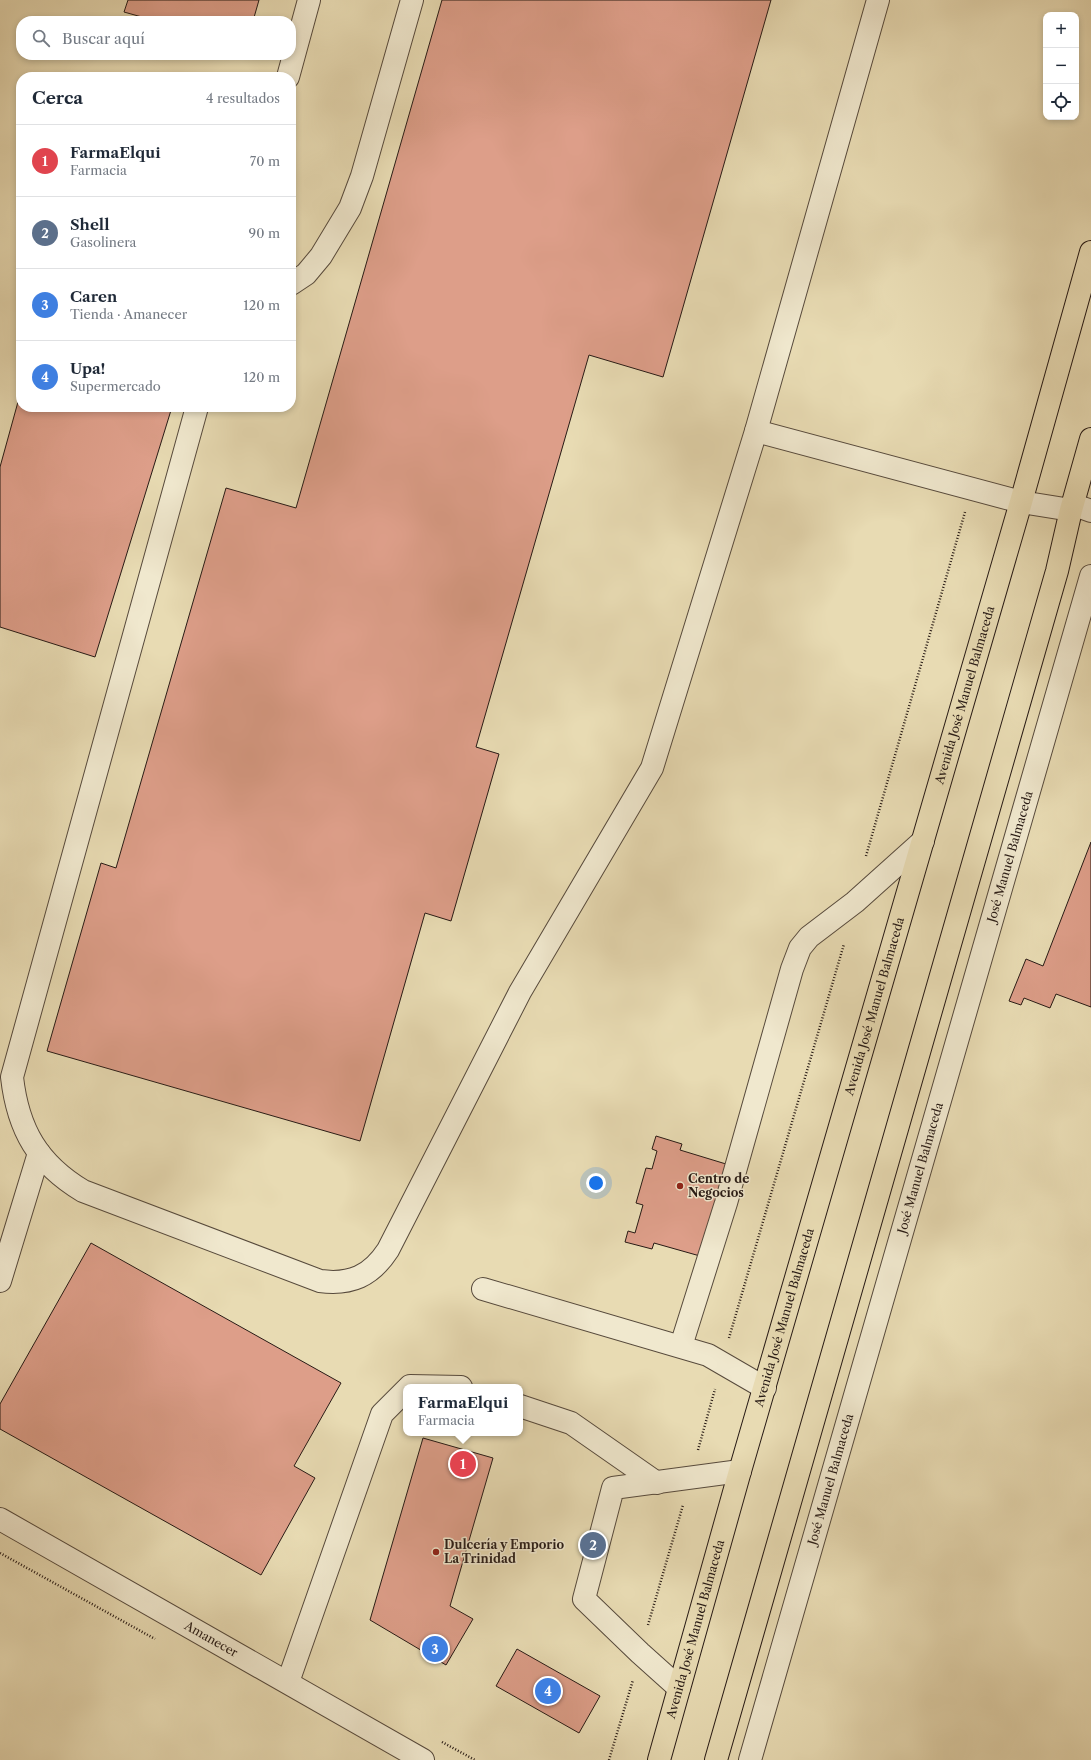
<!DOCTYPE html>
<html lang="es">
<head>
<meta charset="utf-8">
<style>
  :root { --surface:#fff; --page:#f2f2f3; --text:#1f2937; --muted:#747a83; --line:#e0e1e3; --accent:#0f766e }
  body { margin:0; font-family:"Libre Caslon Text",serif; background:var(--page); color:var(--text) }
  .controls { position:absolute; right:12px; top:12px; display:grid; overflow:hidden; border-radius:8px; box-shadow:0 2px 6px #0003 }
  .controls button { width:36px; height:36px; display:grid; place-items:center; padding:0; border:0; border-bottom:1px solid var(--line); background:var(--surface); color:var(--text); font:20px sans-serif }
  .you { position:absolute; left:596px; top:1183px; width:14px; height:14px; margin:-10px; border:3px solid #fff; border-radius:50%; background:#1a73e8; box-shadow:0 0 0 6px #1a73e833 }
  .badge { display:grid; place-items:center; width:26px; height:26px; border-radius:50%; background:var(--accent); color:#fff; font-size:13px; font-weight:700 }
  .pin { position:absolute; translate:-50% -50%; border:2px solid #fff; box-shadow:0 1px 4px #0006 }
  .popup { position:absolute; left:403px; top:1384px; width:120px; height:52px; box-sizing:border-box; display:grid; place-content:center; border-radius:8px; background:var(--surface); filter:drop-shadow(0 1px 3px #0005); font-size:13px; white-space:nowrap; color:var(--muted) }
  .popup b { font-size:15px; color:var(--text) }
  .popup::after { content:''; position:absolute; left:50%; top:100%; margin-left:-8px; border:8px solid transparent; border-top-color:var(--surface) }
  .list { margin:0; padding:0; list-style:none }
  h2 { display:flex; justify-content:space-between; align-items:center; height:52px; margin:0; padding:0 16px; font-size:17px }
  h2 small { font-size:13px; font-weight:400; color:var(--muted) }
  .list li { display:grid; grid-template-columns:26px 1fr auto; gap:12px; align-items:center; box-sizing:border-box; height:72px; padding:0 16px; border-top:1px solid var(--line) }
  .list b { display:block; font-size:15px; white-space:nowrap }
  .list p { margin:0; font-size:13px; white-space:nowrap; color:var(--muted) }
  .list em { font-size:13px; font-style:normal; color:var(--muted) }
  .icon { flex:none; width:22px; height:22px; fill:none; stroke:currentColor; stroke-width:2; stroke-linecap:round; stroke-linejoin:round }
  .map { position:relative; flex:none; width:1091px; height:1760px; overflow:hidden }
  .search { position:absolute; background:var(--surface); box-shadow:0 2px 6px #0003; left:16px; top:16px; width:280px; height:44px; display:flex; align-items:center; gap:10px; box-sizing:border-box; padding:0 14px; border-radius:16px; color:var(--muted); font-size:15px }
  .panel { position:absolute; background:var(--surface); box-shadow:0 2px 6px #0003; left:16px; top:72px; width:280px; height:340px; border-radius:16px }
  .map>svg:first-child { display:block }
</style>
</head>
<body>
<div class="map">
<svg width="1091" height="1760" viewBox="0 0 1091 1760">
  <rect width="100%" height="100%" fill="#e8dbb3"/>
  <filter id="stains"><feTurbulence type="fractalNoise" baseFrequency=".005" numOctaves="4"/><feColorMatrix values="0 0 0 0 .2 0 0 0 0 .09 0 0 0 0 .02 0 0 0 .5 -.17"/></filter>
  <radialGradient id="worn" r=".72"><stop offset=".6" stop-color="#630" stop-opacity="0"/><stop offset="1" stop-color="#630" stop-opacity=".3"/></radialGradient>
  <!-- building -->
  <g fill="#dd9e89" stroke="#271a15">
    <polygon points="128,0 259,0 253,21 156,21 124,12"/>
    <polygon points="442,0 771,0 663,377 589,355 476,747 499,754 451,921 425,913 360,1141 47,1051 101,863 116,868 226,488 296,508"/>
    <polygon points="21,391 21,407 172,407 95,657 0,627 0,467"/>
    <polygon points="1091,842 1091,1007 1056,994 1050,1008 1024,998 1021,1005 1009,1001 1026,959 1043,966"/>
    <polygon points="656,1136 682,1144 680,1150 726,1164 700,1256 654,1243 652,1249 625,1242 628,1231 635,1233 643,1205 636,1203 646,1168 652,1169 657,1151 652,1149"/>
    <polygon points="91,1243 341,1383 294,1466 315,1478 261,1575 0,1429 0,1404"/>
    <polygon points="423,1438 493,1458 450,1606 473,1619 446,1665 370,1620"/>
    <polygon points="517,1649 600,1696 579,1733 496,1686"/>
  </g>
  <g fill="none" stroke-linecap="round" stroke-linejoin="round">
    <!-- minor casing -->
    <g stroke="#574a3c" stroke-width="24">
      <g id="minor">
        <polyline points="288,77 309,0"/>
        <polyline points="291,284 306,274 321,256 350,208 362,176 412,0"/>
        <path d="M 197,407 L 12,1077 C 18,1130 38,1164 83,1191 L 320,1281 C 351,1285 371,1276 388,1250 L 520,992 L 652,768 L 756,431 L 878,0"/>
        <polyline points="756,431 1021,502 1071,510 1080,507 1091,511"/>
        <polyline points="0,1281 39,1153"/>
        <polyline points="483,1289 708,1355 765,1388"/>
        <polyline points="681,1346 726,1203 792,969 800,948 809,937 855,902 923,841"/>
        <polyline points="409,1387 410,1386 461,1387"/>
        <polyline points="520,1406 571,1423 657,1483"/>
        <path id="s1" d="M 0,1519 L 423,1760"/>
        <polyline points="288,1682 382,1414 406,1390"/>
        <polyline points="679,1688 640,1653 584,1599 613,1488 740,1471"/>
        <path id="s2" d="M 750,1760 L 1091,576"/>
      </g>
    </g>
    <!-- major casing -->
    <g stroke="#271a15" stroke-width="24">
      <g id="major">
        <path id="s3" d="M 659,1760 L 740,1471 L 1021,502 L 1091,252"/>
        <polyline points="716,1760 1057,571 1071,510 1091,439"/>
      </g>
    </g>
    <!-- path -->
    <g stroke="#271a15" stroke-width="2.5" stroke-dasharray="1 2" stroke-linecap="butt">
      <polyline points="866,856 965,512"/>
      <polyline points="729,1338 844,944"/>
      <polyline points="698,1450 715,1389"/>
      <polyline points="0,1553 155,1639"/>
      <polyline points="648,1625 683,1505"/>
      <polyline points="442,1742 475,1760"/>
      <polyline points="609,1760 633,1680"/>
    </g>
    <!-- minor -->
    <use href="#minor" stroke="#f0e8ce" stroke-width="22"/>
    <!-- major -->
    <use href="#major" stroke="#e8dbb3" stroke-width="22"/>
  </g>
  <!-- markers -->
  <g fill="#8f2418" stroke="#f0e8ce" stroke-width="1.5">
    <circle cx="680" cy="1186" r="4"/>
    <circle cx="436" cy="1552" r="4"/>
  </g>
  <g text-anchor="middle" stroke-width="3" stroke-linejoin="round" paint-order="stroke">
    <!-- street labels -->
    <g font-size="12" fill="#271a15" stroke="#f0e8ce">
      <text dy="4" stroke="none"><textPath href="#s3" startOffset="1108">Avenida José Manuel Balmaceda</textPath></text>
      <text dy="4" stroke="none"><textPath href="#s2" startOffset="940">José Manuel Balmaceda</textPath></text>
      <text dy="4" stroke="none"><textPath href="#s3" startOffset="784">Avenida José Manuel Balmaceda</textPath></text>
      <text dy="4" stroke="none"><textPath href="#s2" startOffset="616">José Manuel Balmaceda</textPath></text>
      <text dy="4" stroke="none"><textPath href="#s3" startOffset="460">Avenida José Manuel Balmaceda</textPath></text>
      <text dy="4" stroke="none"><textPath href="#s2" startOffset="292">José Manuel Balmaceda</textPath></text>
      <text dy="4" stroke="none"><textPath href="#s3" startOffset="136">Avenida José Manuel Balmaceda</textPath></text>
      <text dy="4" stroke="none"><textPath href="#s1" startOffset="243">Amanecer</textPath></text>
    </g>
    <!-- poi labels -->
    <g font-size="12" font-weight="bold" fill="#271a15" stroke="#f0e8ce" text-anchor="start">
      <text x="688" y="1183">Centro de<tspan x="688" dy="14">Negocios</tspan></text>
      <text x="444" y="1549">Dulcería y Emporio<tspan x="444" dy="14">La Trinidad</tspan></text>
    </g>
  </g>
  <rect width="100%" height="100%" filter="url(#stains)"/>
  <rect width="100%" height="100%" fill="url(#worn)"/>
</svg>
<div class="controls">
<button>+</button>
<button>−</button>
<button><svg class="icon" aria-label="locate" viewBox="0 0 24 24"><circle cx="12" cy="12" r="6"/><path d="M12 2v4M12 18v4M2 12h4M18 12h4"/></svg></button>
</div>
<div class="you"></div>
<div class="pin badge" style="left:463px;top:1464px;background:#e0444e">1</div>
<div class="popup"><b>FarmaElqui</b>Farmacia</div>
<div class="pin badge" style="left:593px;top:1545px;background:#5c6f8a">2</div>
<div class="pin badge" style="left:435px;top:1649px;background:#3f7fe0">3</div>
<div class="pin badge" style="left:548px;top:1691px;background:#3f7fe0">4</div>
<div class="search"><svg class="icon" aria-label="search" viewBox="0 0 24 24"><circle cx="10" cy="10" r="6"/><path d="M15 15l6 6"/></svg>Buscar aquí</div>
<section class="panel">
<h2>Cerca<small>4 resultados</small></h2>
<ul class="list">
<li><span class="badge" style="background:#e0444e">1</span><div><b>FarmaElqui</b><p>Farmacia</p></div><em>70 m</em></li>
<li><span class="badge" style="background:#5c6f8a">2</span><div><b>Shell</b><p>Gasolinera</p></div><em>90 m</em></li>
<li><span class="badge" style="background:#3f7fe0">3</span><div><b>Caren</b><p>Tienda · Amanecer</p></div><em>120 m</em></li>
<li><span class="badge" style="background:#3f7fe0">4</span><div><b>Upa!</b><p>Supermercado</p></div><em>120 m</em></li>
</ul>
</section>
</div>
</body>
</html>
